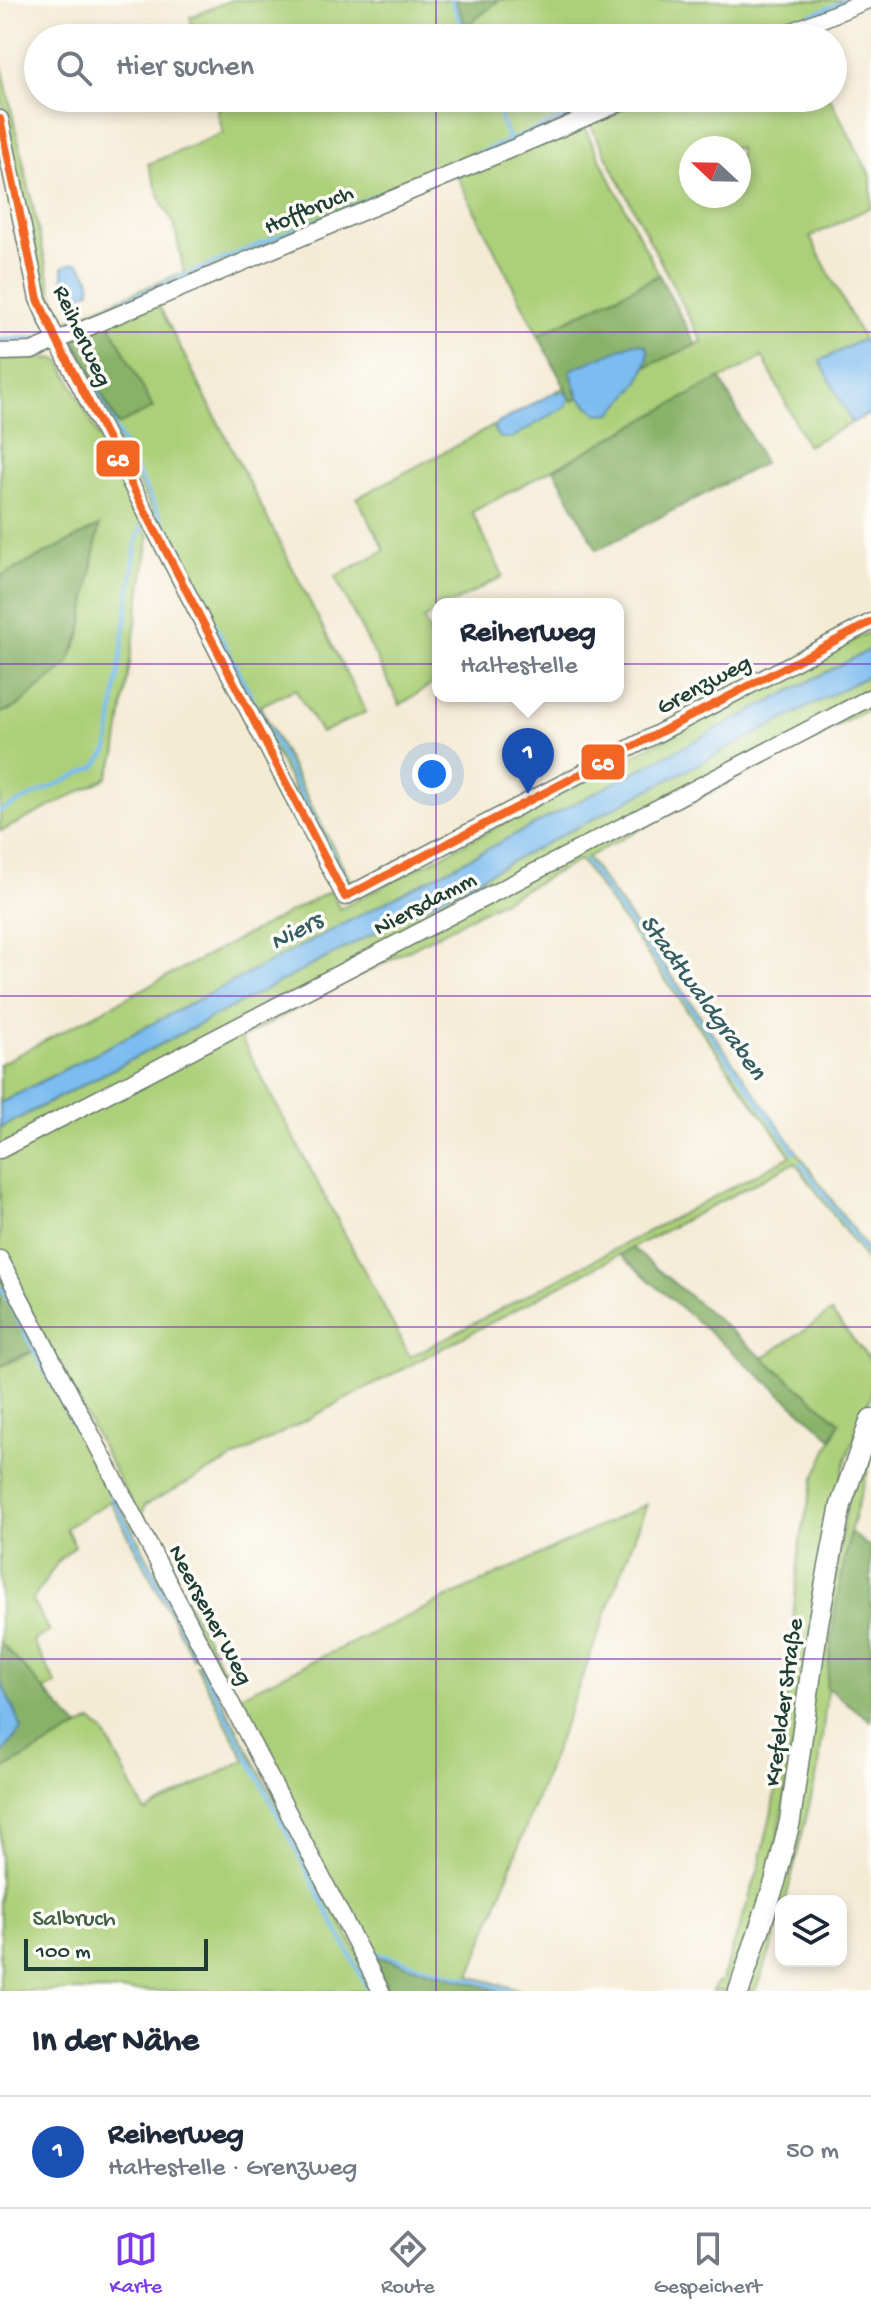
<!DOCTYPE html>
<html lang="de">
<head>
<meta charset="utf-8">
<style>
  :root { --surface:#fff; --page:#f6f6f7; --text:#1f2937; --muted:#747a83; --line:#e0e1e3; --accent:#7c3aed }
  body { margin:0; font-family:"Gochi Hand",sans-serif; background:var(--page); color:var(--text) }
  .controls { position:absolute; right:24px; bottom:24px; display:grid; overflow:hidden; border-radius:16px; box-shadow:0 4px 12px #0003 }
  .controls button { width:72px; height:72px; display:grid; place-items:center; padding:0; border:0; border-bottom:2px solid var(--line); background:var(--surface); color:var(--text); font:40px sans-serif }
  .compass { position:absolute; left:679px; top:136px; width:72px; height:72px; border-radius:50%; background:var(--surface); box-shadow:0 4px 12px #0003; rotate:292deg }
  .scale { position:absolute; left:24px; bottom:20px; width:184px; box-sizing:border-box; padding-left:8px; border:4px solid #1f3d34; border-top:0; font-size:22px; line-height:28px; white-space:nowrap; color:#1f3d34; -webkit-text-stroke:6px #fdfcf7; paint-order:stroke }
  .you { position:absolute; left:432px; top:774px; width:28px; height:28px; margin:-20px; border:6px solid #fff; border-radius:50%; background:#1a73e8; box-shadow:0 0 0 12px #1a73e833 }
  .badge { display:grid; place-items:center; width:52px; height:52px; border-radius:50%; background:var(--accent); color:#fff; font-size:26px; font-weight:700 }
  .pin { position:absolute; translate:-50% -66px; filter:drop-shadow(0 2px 4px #0008) }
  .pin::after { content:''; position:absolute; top:42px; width:28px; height:24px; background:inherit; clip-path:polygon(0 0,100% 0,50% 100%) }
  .popup { position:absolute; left:432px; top:598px; width:192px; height:104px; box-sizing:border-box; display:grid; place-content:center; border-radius:16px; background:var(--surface); filter:drop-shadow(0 2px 6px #0005); font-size:26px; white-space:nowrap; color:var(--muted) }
  .popup b { font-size:30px; color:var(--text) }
  .popup::after { content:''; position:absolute; left:50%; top:100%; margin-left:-16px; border:16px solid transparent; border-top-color:var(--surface) }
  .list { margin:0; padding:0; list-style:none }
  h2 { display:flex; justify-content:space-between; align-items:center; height:104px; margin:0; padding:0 32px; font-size:34px }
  h2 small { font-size:26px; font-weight:400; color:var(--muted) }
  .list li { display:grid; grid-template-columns:52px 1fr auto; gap:24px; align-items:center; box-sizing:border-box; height:112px; padding:0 32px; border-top:2px solid var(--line) }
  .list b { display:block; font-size:30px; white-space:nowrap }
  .list p { margin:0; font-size:26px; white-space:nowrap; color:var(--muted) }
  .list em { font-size:26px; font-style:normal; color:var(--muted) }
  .icon { flex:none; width:44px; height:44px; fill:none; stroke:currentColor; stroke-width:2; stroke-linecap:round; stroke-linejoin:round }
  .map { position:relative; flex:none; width:871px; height:1991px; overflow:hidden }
  .search { position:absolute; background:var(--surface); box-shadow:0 4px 12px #0003; left:24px; right:24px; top:24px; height:88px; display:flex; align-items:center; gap:20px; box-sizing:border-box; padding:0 28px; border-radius:44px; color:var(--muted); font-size:30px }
  .sheet { height:216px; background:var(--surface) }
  nav { display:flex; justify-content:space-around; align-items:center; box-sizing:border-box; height:112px; border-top:2px solid var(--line); background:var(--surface); font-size:22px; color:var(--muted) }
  nav a { display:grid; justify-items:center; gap:4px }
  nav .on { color:var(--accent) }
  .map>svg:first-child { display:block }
</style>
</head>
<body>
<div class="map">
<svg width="871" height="1991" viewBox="0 0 871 1991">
  <rect width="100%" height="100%" fill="#fdfcf7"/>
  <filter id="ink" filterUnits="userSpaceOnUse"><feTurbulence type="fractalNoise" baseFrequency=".0125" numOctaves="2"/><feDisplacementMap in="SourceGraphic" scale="16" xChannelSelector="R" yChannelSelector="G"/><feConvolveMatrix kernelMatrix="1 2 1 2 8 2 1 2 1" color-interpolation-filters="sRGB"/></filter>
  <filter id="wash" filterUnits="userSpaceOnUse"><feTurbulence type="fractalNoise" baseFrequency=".006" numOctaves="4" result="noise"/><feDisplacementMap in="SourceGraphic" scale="32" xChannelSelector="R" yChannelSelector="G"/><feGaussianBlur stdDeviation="1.8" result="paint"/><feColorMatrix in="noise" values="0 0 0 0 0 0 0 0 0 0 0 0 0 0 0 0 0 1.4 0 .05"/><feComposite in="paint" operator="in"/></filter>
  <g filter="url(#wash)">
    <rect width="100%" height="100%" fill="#f4ebd5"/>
    <!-- green -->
    <g fill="#acd079" stroke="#668656" stroke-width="2" fill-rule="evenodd">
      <polygon points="231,0 455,0 466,26 499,0 856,0 764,38 196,38 190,17"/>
      <polygon points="0,58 53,296 66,321 184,272 174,224 163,205 148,164 223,133 217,109 224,106 222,101 215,103 213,98 620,98 68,328 59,324 46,298 0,92"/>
      <path d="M 647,98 L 830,98 L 871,177 L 871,207 L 810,237 L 863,339 L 821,361 L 852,423 L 807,446 L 763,357 L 472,512 L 503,576 L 451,604 L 438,604 L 438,611 L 423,619 L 438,650 L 438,680 L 400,705 L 335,577 L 385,550 L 357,498 L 495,425 L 494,431 L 563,408 L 567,405 L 568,396 L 564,392 L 555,392 L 565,387 L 572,401 L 579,397 L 590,408 L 633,391 L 646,367 L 702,342 L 589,122 ZM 691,148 L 739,148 L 739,196 L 691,196 Z"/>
      <polygon points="583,125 659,275 538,335 457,176"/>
      <polygon points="157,302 366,712 321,733 295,689 260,706 351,882 337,873 65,341 73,337 117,425 110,322"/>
      <polygon points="53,358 61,362 149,537 116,755 107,778 2,831 0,830 0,713 15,708 67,664 81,634 99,526 0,577 0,359"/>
      <polygon points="871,631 871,649 0,1103 0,1064 330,891 340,909"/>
      <path d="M 871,674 L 871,708 L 587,857 L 871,1255 L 871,1267 L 795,1162 L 145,1505 L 142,1514 L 237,1697 L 647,1504 L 470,1976 L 523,1991 L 500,1991 L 371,1955 L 389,1991 L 385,1991 L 0,1251 L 0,1128 ZM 580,860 L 791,1156 L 410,1357 L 241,1038 Z"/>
      <polygon points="831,1312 871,1361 871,1395 846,1460 832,1511 773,1867 732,1991 712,1991 717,1982 721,1983 759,1868 772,1810 782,1746 800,1542 814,1478 840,1422 763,1358"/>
      <polygon points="39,1349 198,1655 193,1658 110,1501 66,1528 75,1546 59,1560 32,1601 49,1631 33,1641 56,1684 45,1691 0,1642 0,1367"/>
      <path d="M 871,1432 L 871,1459 L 850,1532 L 836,1605 L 819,1766 L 787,1895 L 786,1901 L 781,1901 C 781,1932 766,1962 755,1991 L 748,1991 L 828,1612 L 848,1501 Z"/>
      <polygon points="0,1646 72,1731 92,1721 105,1733 145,1812 245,1760 196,1665 201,1662 378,1991 0,1991"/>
    </g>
    <!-- forest -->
    <g fill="#89b269" stroke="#54784e" stroke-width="2">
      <polygon points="455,0 499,0 466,27"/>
      <polygon points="659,275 696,345 646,367 648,348 639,343 574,389 579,397 572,401 538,335"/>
      <polygon points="109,322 153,408 118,425 73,337"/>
      <polygon points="720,378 764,463 597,550 554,469"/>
      <polygon points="99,526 81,634 67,665 15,708 0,713 0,577"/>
      <polygon points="632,1248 840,1422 832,1438 620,1255"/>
      <polygon points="0,1274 39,1349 14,1358 0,1367"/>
      <polygon points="850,1532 871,1548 871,1721 826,1687 836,1605"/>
      <polygon points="0,1642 79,1728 0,1771 0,1756 22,1728 0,1680"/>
      <polygon points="370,1955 500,1991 389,1991"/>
    </g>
    <!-- water -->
    <g fill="#7cbcf0" stroke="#4e7c92" stroke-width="2">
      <path d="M 72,263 L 79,263 C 85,274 92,274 90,291 L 77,297 L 68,295 L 63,279 L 63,267 Z"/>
      <polygon points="863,339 871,354 871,413 852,423 820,361"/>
      <path d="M 634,343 L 645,345 L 648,348 C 650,375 629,395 612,413 L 598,414 L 579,397 L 570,370 Z"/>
      <polygon points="555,392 564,392 569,396 567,405 563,408 512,438 500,438 494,431 495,425"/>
      <polygon points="871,649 871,674 0,1128 0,1103"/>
      <polygon points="0,1680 22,1728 0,1756"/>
    </g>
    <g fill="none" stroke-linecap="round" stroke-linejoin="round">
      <!-- stream -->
      <g stroke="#7cbcf0" stroke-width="4">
        <polyline points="451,0 467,38"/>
        <polyline points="805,17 847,0"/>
        <polyline points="755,38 774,30"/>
        <polyline points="492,98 509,140"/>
        <polyline points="72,322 611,98"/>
        <polyline points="0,340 38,337"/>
        <polyline points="72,344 344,878"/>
        <polyline points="0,811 95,767 108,750 137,538 142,527"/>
        <polyline points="585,861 795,1152"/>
        <polyline points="801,1163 869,1257"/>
        <polyline points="0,1286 194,1653"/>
        <polyline points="200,1665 369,1991"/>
        <polyline points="371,1952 512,1991"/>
      </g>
    </g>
  </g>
  <g filter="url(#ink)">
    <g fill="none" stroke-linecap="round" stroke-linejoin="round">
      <!-- minor casing -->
      <g stroke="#6a7a6c" stroke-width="19">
        <g id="minor">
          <polyline points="776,38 868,0"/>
          <polyline points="0,119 38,299 56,339 345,897 871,622"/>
          <polyline points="0,352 32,351 632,98"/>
          <polyline points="0,1150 871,697"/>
          <polyline points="0,1259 381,1991"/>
        </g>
      </g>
      <!-- major casing -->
      <g stroke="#6a7a6c" stroke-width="23">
        <polyline id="major" points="739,1991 775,1882 790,1821 818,1623 841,1505 871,1419"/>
      </g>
      <!-- minor -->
      <use href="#minor" stroke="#fff" stroke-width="16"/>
      <!-- major -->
      <use href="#major" stroke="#fff" stroke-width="20"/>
      <!-- bus-1 casing -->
      <g stroke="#fdfcf7" stroke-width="14">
        <polyline id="bus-1" points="0,119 38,299 56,339 345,897 871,622"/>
      </g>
      <!-- bus-1 -->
      <use href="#bus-1" stroke="#f26522" stroke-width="8"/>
    </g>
  </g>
  <!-- grid -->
  <path fill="none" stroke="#7b2cbf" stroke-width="2" stroke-opacity="0.55" d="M 436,0 L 436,38M 436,98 L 436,1991M 0,332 L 871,332M 0,664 L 871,664M 0,996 L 871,996M 0,1327 L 871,1327M 0,1659 L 871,1659"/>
  <g text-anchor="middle" stroke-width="7" stroke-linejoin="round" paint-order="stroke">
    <!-- street labels -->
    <g font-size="24" fill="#1f3d34" stroke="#fdfcf7">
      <text transform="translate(308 208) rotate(-23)" y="8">Hoffbruch</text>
      <text transform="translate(84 335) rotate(65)" y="8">Reiherweg</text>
      <text transform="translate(703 683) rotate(-28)" y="8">Grenzweg</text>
      <text transform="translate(424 902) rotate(-28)" y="8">Niersdamm</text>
      <text transform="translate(212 1614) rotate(62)" y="8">Neersener Weg</text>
      <text transform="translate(782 1702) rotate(-82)" y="8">Krefelder Straße</text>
    </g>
    <!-- park labels -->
    <g font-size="24" fill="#426245" stroke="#fdfcf7">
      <text x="74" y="1925">Salbruch</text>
    </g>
    <!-- water labels -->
    <g font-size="26" font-style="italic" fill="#365d63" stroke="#fdfcf7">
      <text transform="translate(295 929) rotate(-28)" y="9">Niers</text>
      <text transform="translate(705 996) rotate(54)" y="9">Stadtwaldgraben</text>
    </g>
  </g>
  <g stroke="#fdfcf7" stroke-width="3">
    <rect x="95" y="439" width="46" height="39" rx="8" fill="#f26522"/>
    <rect x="580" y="743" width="46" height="38" rx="8" fill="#f26522"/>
  </g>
  <g font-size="22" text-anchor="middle" font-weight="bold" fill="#fff">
    <text x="118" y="466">68</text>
    <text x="603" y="770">68</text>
  </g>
</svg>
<div class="controls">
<button><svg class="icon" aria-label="layers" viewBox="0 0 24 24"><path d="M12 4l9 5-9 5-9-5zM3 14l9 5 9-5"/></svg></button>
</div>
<svg class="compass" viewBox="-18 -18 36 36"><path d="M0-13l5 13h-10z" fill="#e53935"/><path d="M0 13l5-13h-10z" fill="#747a83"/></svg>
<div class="scale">100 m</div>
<div class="you"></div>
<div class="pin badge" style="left:528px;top:794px;background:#1a4fb4">1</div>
<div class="popup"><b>Reiherweg</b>Haltestelle</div>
<div class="search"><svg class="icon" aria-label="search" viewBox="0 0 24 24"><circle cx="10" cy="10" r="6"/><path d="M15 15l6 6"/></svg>Hier suchen</div>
</div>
<section class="sheet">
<h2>In der Nähe<small></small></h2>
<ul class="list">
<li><span class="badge" style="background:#1a4fb4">1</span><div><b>Reiherweg</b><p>Haltestelle · Grenzweg</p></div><em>50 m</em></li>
</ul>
</section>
<nav>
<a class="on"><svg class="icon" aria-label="map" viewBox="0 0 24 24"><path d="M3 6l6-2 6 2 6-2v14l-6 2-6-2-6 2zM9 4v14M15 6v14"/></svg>Karte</a>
<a><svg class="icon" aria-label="directions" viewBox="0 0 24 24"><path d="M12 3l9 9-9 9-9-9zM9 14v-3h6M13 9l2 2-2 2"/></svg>Route</a>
<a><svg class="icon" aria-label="saved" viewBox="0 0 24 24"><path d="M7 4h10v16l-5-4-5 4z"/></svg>Gespeichert</a>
</nav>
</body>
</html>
